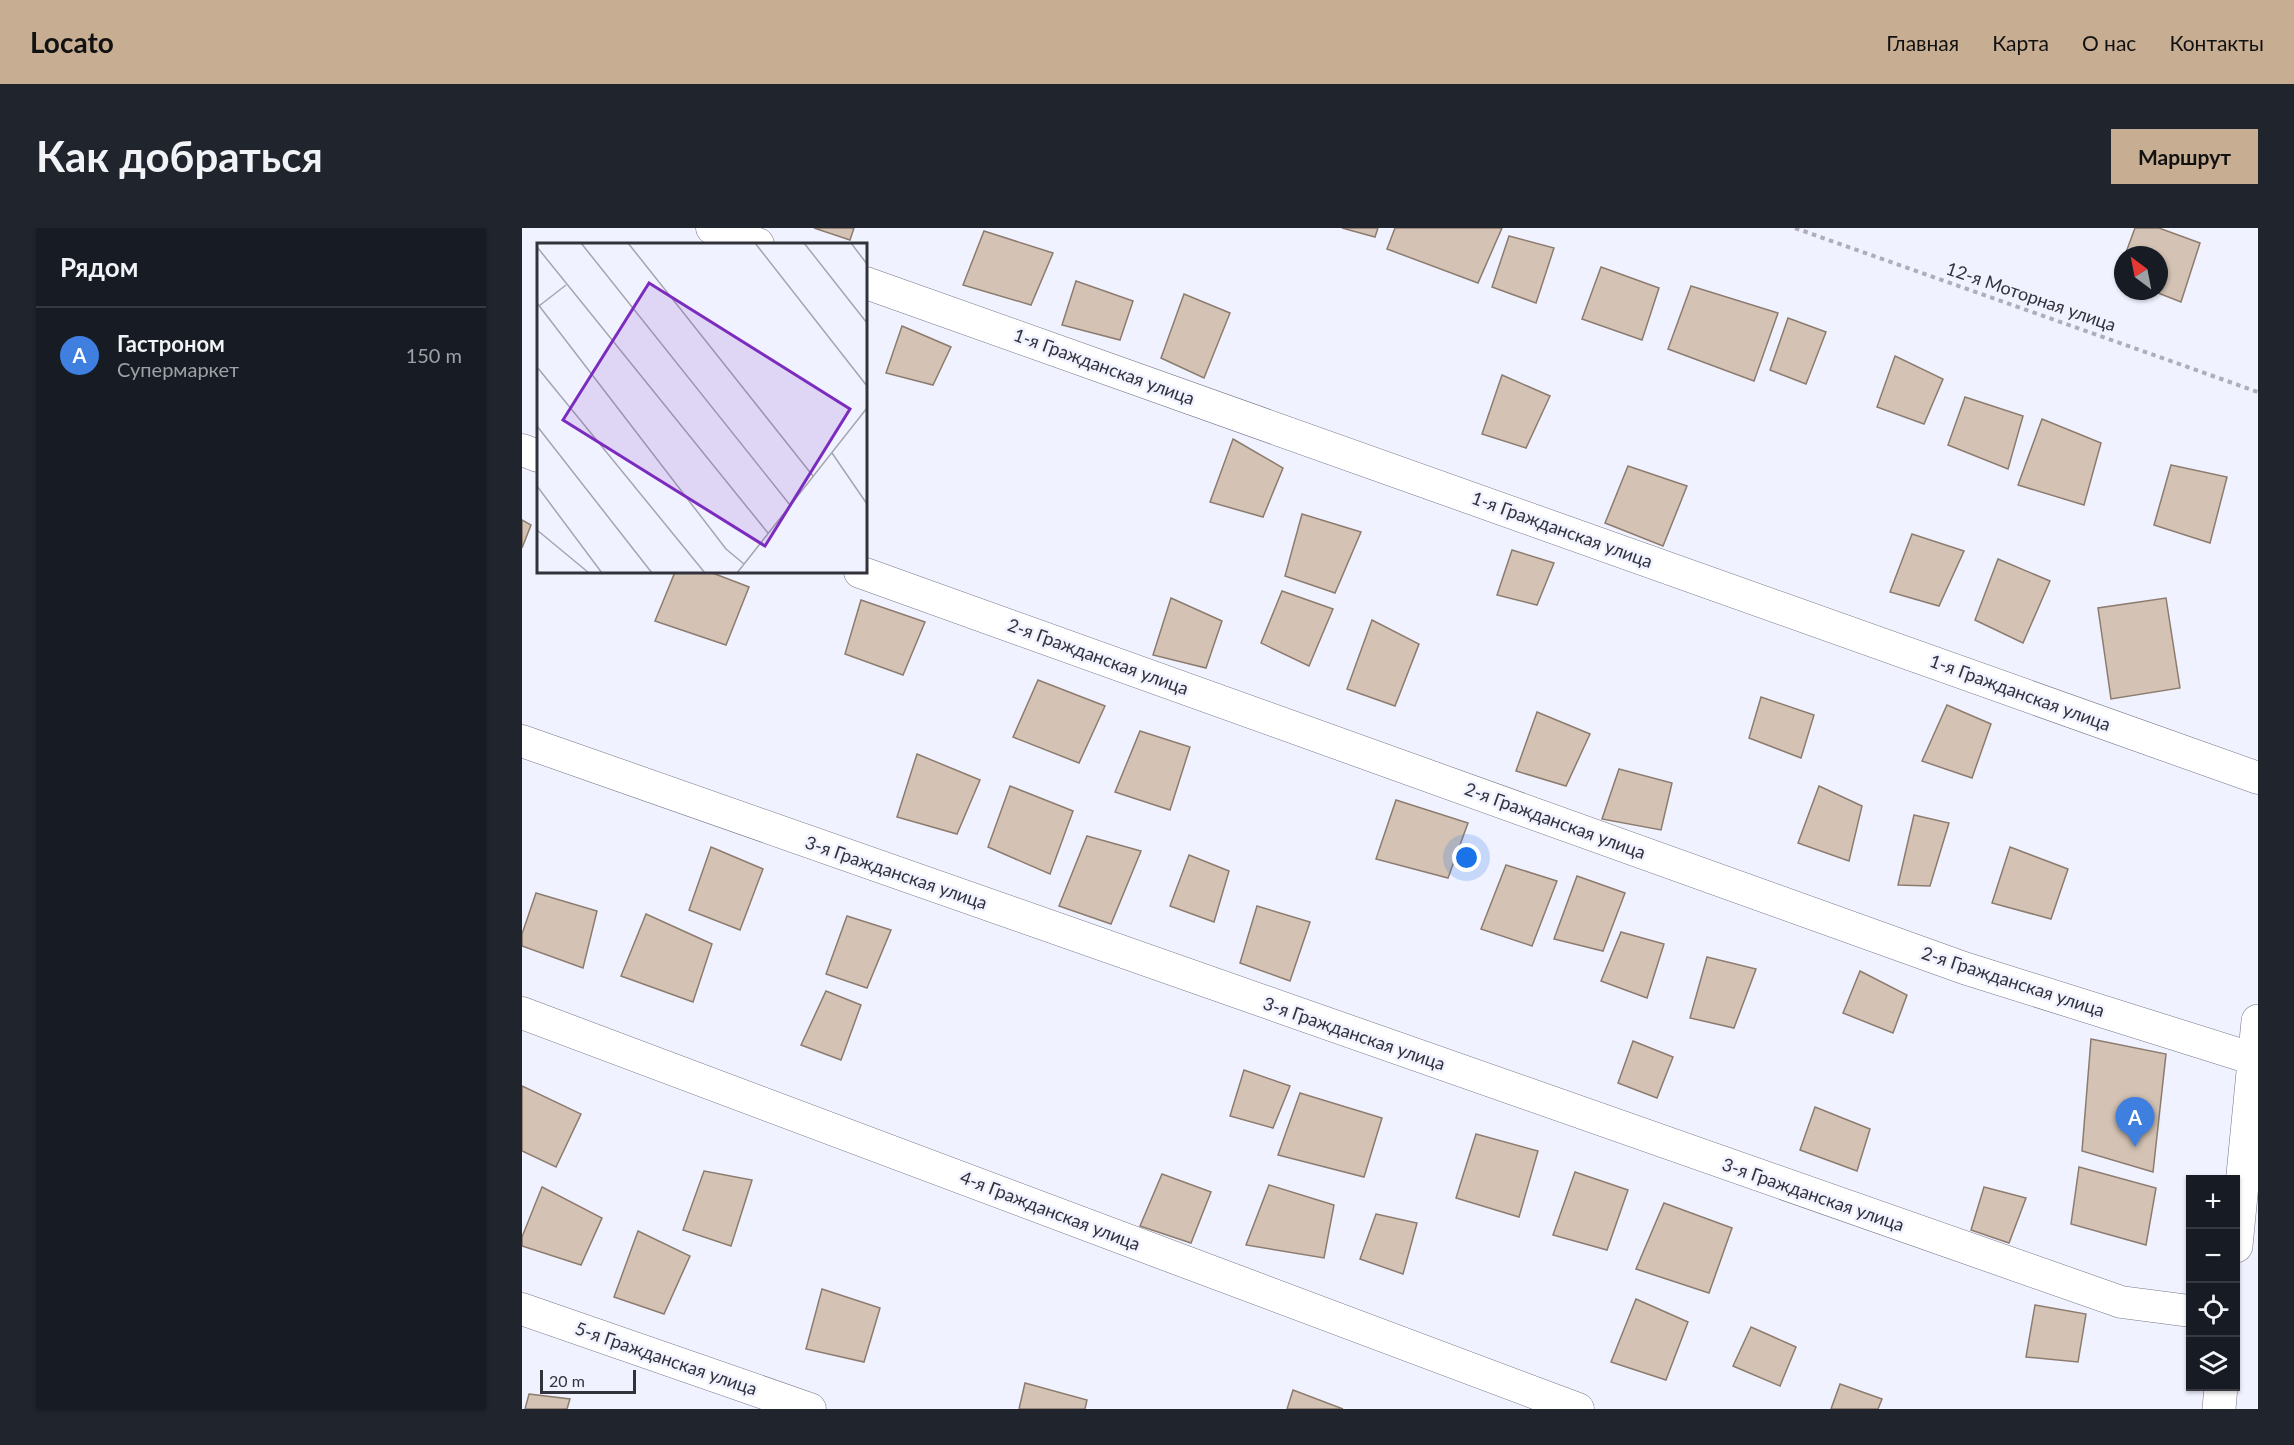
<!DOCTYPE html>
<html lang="ru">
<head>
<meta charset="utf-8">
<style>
  :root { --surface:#171b24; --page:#20242c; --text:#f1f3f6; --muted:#9ea1a6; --line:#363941; --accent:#c7ad92 }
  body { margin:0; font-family:Lato,sans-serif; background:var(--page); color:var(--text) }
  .controls { position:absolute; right:18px; bottom:18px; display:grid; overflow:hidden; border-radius:0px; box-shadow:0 2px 4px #0004 }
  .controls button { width:54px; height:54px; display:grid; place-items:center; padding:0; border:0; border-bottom:2px solid var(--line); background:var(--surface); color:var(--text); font:30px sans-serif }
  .compass { position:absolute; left:1592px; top:18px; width:54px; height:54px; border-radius:50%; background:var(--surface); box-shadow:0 2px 4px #0004; rotate:328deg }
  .scale { position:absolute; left:18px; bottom:15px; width:96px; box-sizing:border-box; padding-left:6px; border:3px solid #31323a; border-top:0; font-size:16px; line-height:21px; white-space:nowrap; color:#31323a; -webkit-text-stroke:4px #f1f2ff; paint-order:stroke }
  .you { position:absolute; left:945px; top:630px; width:21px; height:21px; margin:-15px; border:4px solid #fff; border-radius:50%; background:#1a73e8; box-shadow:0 0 0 9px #1a73e833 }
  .badge { display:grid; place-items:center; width:39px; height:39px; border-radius:50%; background:var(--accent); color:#fff; font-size:20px; font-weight:700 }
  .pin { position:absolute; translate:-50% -50px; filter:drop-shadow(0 2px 3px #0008) }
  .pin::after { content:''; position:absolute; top:32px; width:21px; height:18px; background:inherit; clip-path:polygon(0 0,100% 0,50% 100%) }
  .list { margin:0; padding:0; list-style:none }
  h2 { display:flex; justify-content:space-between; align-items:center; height:78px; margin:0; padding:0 24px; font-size:26px }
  h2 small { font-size:20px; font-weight:400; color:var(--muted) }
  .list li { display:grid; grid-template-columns:39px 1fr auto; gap:18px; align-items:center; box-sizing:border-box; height:96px; padding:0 24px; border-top:2px solid var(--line) }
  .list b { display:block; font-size:22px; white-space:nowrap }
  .list p { margin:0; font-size:20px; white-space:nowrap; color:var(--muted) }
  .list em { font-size:20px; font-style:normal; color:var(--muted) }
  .icon { flex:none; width:33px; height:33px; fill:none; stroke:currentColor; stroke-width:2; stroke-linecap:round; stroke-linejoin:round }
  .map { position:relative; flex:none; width:1736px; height:1181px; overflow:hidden; border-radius:0px }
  header { display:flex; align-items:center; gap:36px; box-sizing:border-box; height:84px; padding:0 30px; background:var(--accent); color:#111 }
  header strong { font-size:28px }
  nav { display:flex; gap:33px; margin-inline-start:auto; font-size:21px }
  .intro { display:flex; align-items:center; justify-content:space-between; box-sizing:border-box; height:144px; padding:0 36px }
  h1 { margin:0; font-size:42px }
  .button { padding:15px 27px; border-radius:0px; background:var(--accent); color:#111; font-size:21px; font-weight:700 }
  main { display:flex; gap:36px; padding:0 36px }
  aside { flex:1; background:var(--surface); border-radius:0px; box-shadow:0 2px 4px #0004 }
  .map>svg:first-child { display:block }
</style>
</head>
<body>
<header>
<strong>Locato</strong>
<nav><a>Главная</a><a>Карта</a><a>О нас</a><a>Контакты</a></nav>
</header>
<div class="intro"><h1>Как добраться</h1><a class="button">Маршрут</a></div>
<main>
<aside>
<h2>Рядом<small></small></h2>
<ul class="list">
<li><span class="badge" style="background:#3f7fe0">A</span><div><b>Гастроном</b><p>Супермаркет</p></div><em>150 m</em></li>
</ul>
</aside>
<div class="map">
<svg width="1736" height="1181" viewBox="0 0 1736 1181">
  <rect width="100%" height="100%" fill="#f1f2ff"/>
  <!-- building -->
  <g fill="#d4c3b4" stroke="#8c7c6f" stroke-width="1.5">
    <polygon points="292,0 332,0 328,12"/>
    <polygon points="820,0 856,0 853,9"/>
    <polygon points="873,0 980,0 956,55 865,21"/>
    <polygon points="1613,0 1637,0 1678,15 1659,74 1631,63 1637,63 1637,27 1603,27"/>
    <polygon points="462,3 531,25 509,77 441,57"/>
    <polygon points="987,8 1032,20 1014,75 970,59"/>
    <polygon points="1079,39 1137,60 1120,112 1060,91"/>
    <polygon points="554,53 611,73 598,112 540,97"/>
    <polygon points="1169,58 1256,85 1232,153 1146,121"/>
    <polygon points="662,66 708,85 682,150 639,130"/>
    <polygon points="1266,90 1304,104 1284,156 1248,142"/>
    <polygon points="380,98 429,119 411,157 364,145"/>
    <polygon points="1373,128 1421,151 1402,196 1355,179"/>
    <polygon points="980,147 1028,168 1004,220 960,206"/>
    <polygon points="1443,169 1501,188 1486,241 1426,217"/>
    <polygon points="1520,191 1579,215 1562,277 1496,257"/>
    <polygon points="711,211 761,240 741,289 688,274"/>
    <polygon points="1649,237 1705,249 1688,315 1632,297"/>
    <polygon points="1106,238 1165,258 1141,318 1083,295"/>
    <polygon points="780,286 839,304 813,365 763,348"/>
    <polygon points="0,292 9,297 0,320"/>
    <polygon points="1390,306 1442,323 1417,378 1368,364"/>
    <polygon points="990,322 1032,335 1015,377 975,367"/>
    <polygon points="1476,331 1528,353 1501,415 1453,392"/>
    <polygon points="153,344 188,344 227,359 204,417 133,393"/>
    <polygon points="760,363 811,381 787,438 739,415"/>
    <polygon points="649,370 700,393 684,440 631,427"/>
    <polygon points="1644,370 1658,460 1589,471 1576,380"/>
    <polygon points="339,372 403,394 381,447 323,426"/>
    <polygon points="850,392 897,416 873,478 825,461"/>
    <polygon points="516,452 583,478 557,535 491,509"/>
    <polygon points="1239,469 1292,487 1279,530 1227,510"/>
    <polygon points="1425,477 1469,496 1450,550 1400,533"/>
    <polygon points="1015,484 1068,506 1044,558 994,543"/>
    <polygon points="618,503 668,519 648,582 593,564"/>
    <polygon points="395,526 458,552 435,606 375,589"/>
    <polygon points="1097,541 1150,555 1139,602 1080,591"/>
    <polygon points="488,558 551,583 528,646 466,619"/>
    <polygon points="1297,558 1340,578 1327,633 1276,615"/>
    <polygon points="874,572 946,595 926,650 854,631"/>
    <polygon points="1392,587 1427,595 1408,658 1376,657"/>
    <polygon points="565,608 619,623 589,696 537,678"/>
    <polygon points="189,619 241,641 218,702 167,682"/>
    <polygon points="1488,619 1546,641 1529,691 1470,675"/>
    <polygon points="667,627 707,643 692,694 648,678"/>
    <polygon points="984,637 1035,653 1010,718 959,701"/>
    <polygon points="1055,648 1103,665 1081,723 1032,711"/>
    <polygon points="14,665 75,683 61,740 0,718 0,706"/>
    <polygon points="735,678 788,694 768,753 718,735"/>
    <polygon points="124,686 190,716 171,774 99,748"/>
    <polygon points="325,688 369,702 345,760 304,746"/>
    <polygon points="1099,704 1142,716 1125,770 1079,753"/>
    <polygon points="1185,729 1234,741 1212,800 1168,790"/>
    <polygon points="1338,743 1385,767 1371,805 1321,785"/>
    <polygon points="304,763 339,777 319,832 279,817"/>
    <polygon points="1569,811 1644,826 1631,944 1560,923"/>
    <polygon points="1111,813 1151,829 1135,870 1096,855"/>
    <polygon points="722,842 768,858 751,900 708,888"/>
    <polygon points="0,858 59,886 34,939 0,923"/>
    <polygon points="778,865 860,890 842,949 756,927"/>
    <polygon points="1293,879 1348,901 1335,943 1278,922"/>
    <polygon points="954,906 1016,923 997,989 934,970"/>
    <polygon points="1557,939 1634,960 1624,1017 1549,996"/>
    <polygon points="182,943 230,952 209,1018 161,1002"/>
    <polygon points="1053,944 1106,962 1085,1022 1031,1007"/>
    <polygon points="640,946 689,964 669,1015 618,998"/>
    <polygon points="747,957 812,977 802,1030 724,1017"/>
    <polygon points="20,959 80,990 59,1037 0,1018 0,1009"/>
    <polygon points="1462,959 1504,970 1487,1015 1449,1002"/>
    <polygon points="1142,975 1210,1000 1187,1065 1114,1041"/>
    <polygon points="854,986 895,995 881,1046 838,1031"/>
    <polygon points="116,1003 168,1028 142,1086 92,1069"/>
    <polygon points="300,1061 358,1080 342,1134 284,1121"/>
    <polygon points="1114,1071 1166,1094 1144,1152 1089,1134"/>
    <polygon points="1513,1077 1564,1086 1556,1134 1504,1129"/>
    <polygon points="1229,1099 1274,1119 1258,1158 1211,1138"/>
    <polygon points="503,1155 565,1172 563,1181 497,1181"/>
    <polygon points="1318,1156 1360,1171 1356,1181 1309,1181"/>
    <polygon points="771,1162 821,1181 765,1181"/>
    <polygon points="7,1166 48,1171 45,1181 3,1181"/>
  </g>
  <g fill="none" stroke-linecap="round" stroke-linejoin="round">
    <!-- street casing -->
    <g stroke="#75778a" stroke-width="33">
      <g id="street">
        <polyline points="190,0 236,16"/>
        <polyline points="344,55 1736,550"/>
        <polyline points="0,222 16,228"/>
        <polyline points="338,344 1442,740 1732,831"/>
        <polyline points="0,513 1599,1074 1668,1083"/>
        <polyline points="0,785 1056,1181"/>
        <polyline points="0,1081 288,1181"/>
      </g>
    </g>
    <!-- secondary casing -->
    <g stroke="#75778a" stroke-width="34">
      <g id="secondary">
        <polyline points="1714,1018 1736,793"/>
        <polyline points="1697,1181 1699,1158"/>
      </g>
    </g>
    <!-- path -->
    <polyline stroke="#adaeb9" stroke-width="4" stroke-dasharray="4.5 4.5" stroke-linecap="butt" points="1273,0 1736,164"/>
    <!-- street -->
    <use href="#street" stroke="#fff" stroke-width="32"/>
    <!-- secondary -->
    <use href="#secondary" stroke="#fff" stroke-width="33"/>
  </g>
  <g text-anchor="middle" stroke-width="5" stroke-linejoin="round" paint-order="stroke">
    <!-- street labels -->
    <g font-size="18" fill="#31323a" stroke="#f1f2ff">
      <text transform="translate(1509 69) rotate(19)" y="6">12-я Моторная улица</text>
      <text transform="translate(582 139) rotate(20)" y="6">1-я Гражданская улица</text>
      <text transform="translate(1040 302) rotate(20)" y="6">1-я Гражданская улица</text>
      <text transform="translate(576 429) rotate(20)" y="6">2-я Гражданская улица</text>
      <text transform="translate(1498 465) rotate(20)" y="6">1-я Гражданская улица</text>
      <text transform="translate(1033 593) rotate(20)" y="6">2-я Гражданская улица</text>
      <text transform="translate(374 645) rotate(19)" y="6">3-я Гражданская улица</text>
      <text transform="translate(1491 754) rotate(18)" y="6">2-я Гражданская улица</text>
      <text transform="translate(832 806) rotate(19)" y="6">3-я Гражданская улица</text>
      <text transform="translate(1291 967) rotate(19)" y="6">3-я Гражданская улица</text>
      <text transform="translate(528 983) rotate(21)" y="6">4-я Гражданская улица</text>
      <text transform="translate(144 1131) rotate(19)" y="6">5-я Гражданская улица</text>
    </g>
  </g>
  <!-- overview -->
  <g transform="translate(15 15)">
    <rect width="330" height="330" fill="#f1f2ff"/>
    <path fill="none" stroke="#a4a5b0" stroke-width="1.5" d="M 44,0 L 253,262M 91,0 L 276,233M 218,0 L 330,143M 267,0 L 330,80M 314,0 L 330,21M 0,4 L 231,290M 0,60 L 189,306 L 207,321M 2,63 L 29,42M 0,124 L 168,330M 0,183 L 115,330M 295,210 L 330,261M 0,243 L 65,330M 0,287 L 52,330M 200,330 L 330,165"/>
    <path fill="#7b2cbf" fill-opacity="0.15" stroke="#7b2cbf" stroke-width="3" d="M 112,40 L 313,166 L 228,303 L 26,177 Z"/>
    <rect width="330" height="330" fill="none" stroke="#31323a" stroke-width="3"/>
  </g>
</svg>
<div class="controls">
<button>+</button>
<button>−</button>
<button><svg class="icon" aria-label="locate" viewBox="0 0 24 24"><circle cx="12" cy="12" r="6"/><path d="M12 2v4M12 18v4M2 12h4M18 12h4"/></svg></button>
<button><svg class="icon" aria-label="layers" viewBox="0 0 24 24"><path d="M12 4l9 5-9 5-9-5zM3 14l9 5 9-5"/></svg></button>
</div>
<svg class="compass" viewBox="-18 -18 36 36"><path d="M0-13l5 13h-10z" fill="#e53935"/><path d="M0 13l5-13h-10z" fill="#9ea1a6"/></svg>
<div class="scale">20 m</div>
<div class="you"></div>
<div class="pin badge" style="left:1613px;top:919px;background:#3f7fe0">A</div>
</div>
</main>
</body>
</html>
